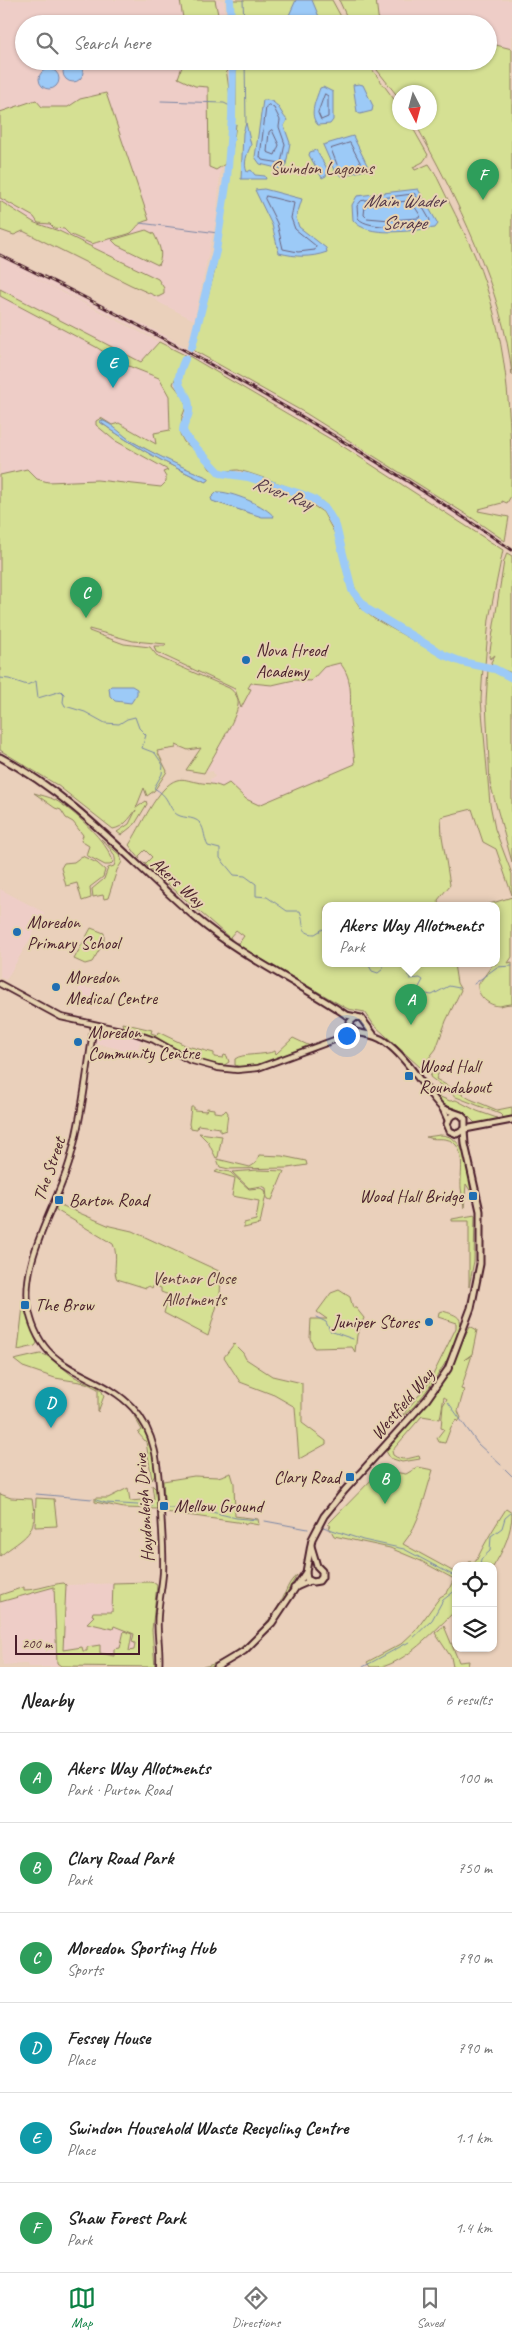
<!DOCTYPE html>
<html lang="en">
<head>
<meta charset="utf-8">
<style>
  :root { --surface:#fff; --page:#f2f2f2; --text:#222; --muted:#767676; --line:#e0e0e0; --accent:#0b8043 }
  body { margin:0; font-family:Caveat,sans-serif; background:var(--page); color:var(--text) }
  .controls { position:absolute; right:15px; bottom:15px; display:grid; overflow:hidden; border-radius:10px; box-shadow:0 1px 4px #0004 }
  .controls button { width:45px; height:45px; display:grid; place-items:center; padding:0; border:0; border-bottom:1px solid var(--line); background:var(--surface); color:var(--text); font:25px sans-serif }
  .compass { position:absolute; left:392px; top:85px; width:45px; height:45px; border-radius:50%; background:var(--surface); box-shadow:0 1px 4px #0004; rotate:174deg }
  .scale { position:absolute; left:15px; bottom:12px; width:125px; box-sizing:border-box; padding-left:5px; border:2px solid #4a1f2b; border-top:0; font-size:14px; line-height:18px; white-space:nowrap; color:#4a1f2b; -webkit-text-stroke:4px #e6d3b1; paint-order:stroke }
  .you { position:absolute; left:346px; top:1035px; width:18px; height:18px; margin:-12px; border:4px solid #fff; border-radius:50%; background:#1a73e8; box-shadow:0 0 0 8px #1a73e833 }
  .badge { display:grid; place-items:center; width:32px; height:32px; border-radius:50%; background:var(--accent); color:#fff; font-size:16px; font-weight:700 }
  .pin { position:absolute; translate:-50% -41px; filter:drop-shadow(0 1px 2px #0008) }
  .pin::after { content:''; position:absolute; top:26px; width:18px; height:15px; background:inherit; clip-path:polygon(0 0,100% 0,50% 100%) }
  .popup { position:absolute; left:322px; top:902px; width:178px; height:65px; box-sizing:border-box; display:grid; place-content:center; border-radius:10px; background:var(--surface); filter:drop-shadow(0 1px 4px #0005); font-size:16px; white-space:nowrap; color:var(--muted) }
  .popup b { font-size:19px; color:var(--text) }
  .popup::after { content:''; position:absolute; left:50%; top:100%; margin-left:-10px; border:10px solid transparent; border-top-color:var(--surface) }
  .list { margin:0; padding:0; list-style:none }
  h2 { display:flex; justify-content:space-between; align-items:center; height:65px; margin:0; padding:0 20px; font-size:21px }
  h2 small { font-size:16px; font-weight:400; color:var(--muted) }
  .list li { display:grid; grid-template-columns:32px 1fr auto; gap:15px; align-items:center; box-sizing:border-box; height:90px; padding:0 20px; border-top:1px solid var(--line) }
  .list b { display:block; font-size:19px; white-space:nowrap }
  .list p { margin:0; font-size:16px; white-space:nowrap; color:var(--muted) }
  .list em { font-size:16px; font-style:normal; color:var(--muted) }
  .icon { flex:none; width:28px; height:28px; fill:none; stroke:currentColor; stroke-width:2; stroke-linecap:round; stroke-linejoin:round }
  .map { position:relative; flex:none; width:512px; height:1667px; overflow:hidden }
  .search { position:absolute; background:var(--surface); box-shadow:0 1px 4px #0004; left:15px; right:15px; top:15px; height:55px; display:flex; align-items:center; gap:12px; box-sizing:border-box; padding:0 18px; border-radius:28px; color:var(--muted); font-size:19px }
  .sheet { height:605px; background:var(--surface) }
  nav { display:flex; justify-content:space-around; align-items:center; box-sizing:border-box; height:70px; border-top:1px solid var(--line); background:var(--surface); font-size:14px; color:var(--muted) }
  nav a { display:grid; justify-items:center; gap:2px }
  nav .on { color:var(--accent) }
  .map>svg:first-child { display:block }
</style>
</head>
<body>
<div class="map">
<svg width="512" height="1667" viewBox="0 0 512 1667">
  <rect width="100%" height="100%" fill="#ead0bb"/>
  <filter id="ink" filterUnits="userSpaceOnUse"><feTurbulence type="fractalNoise" baseFrequency=".02" numOctaves="2"/><feDisplacementMap in="SourceGraphic" scale="10" xChannelSelector="R" yChannelSelector="G"/><feConvolveMatrix kernelMatrix="1 2 1 2 8 2 1 2 1" color-interpolation-filters="sRGB"/></filter>
  <g filter="url(#ink)">
    <!-- built -->
    <g fill="#eecdc7">
      <polygon points="0,0 224,0 225,24 24,24 24,61 226,61 226,104 216,219 194,320 160,303 142,289 0,220"/>
      <polygon points="376,0 512,0 512,49 496,45 488,46 488,24 379,24"/>
      <polygon points="0,253 164,335 284,402 466,516 501,540 501,546 351,450 232,379 130,325 15,268 159,342 136,368 159,378 169,396 170,430 156,444 119,423 114,440 172,472 165,490 0,488"/>
      <polygon points="167,642 333,664 340,663 349,678 355,769 239,815 212,789 210,779 215,777 213,771 206,772 250,689 163,655"/>
      <polygon points="0,889 45,913 6,980 0,977"/>
      <polygon points="79,987 98,990 94,1009 77,1006"/>
      <polygon points="110,1031 141,1039 135,1058 119,1056 120,1049 95,1043 97,1033"/>
      <polygon points="149,1582 144,1647 101,1667 99,1645 63,1650 66,1585"/>
      <polygon points="53,1586 55,1592 57,1667 28,1667 27,1663 3,1665 0,1602"/>
    </g>
    <!-- green -->
    <g fill="#d5e093" stroke="#90805f" fill-rule="evenodd">
      <polygon points="180,0 215,0 220,24 184,24"/>
      <polygon points="233,0 332,0 345,24 233,24"/>
      <polygon points="339,0 376,0 379,24 350,24"/>
      <path d="M 496,45 L 512,49 L 512,375 C 504,292 455,195 415,123 L 430,122 L 430,92 L 400,92 L 399,98 L 370,61 L 383,61 L 386,66 L 414,61 L 488,61 L 488,46 Z"/>
      <path d="M 184,61 L 225,61 L 231,104 L 236,106 L 236,61 L 366,61 L 399,106 L 400,122 L 410,123 L 428,155 L 423,162 L 413,167 L 415,170 L 429,164 L 435,173 C 448,201 463,228 475,256 C 507,333 512,414 511,496 L 507,503 L 502,501 L 502,503 L 479,509 L 478,511 L 509,517 L 505,541 L 472,518 L 307,414 L 193,350 L 215,270 L 236,124 L 229,137 L 225,164 L 216,170 L 209,167 L 208,87 L 195,86 L 178,78 Z"/>
      <path d="M 106,93 L 149,220 C 137,223 139,226 131,233 C 125,236 102,240 92,244 L 69,234 L 64,229 L 54,228 L 50,224 L 38,223 L 34,217 L 0,198 L 0,112 L 36,100 L 42,107 L 68,107 L 80,99 Z"/>
      <polygon points="0,201 35,223 59,231 158,279 164,288 164,294 158,297 131,285 23,231 14,235 0,230"/>
      <path d="M 146,230 L 154,234 C 159,244 164,254 158,265 L 117,245 L 112,240 Z"/>
      <path d="M 0,289 L 141,362 L 159,342 L 185,355 L 173,384 L 184,398 L 186,407 L 182,417 L 180,434 L 184,442 L 201,455 L 210,469 L 221,473 L 241,475 L 300,497 L 323,512 L 335,534 L 345,574 L 354,598 L 360,607 L 373,618 L 446,659 L 483,667 L 481,700 L 490,804 L 495,829 L 512,874 L 512,895 L 496,849 L 483,842 L 472,809 L 441,817 L 442,836 L 450,885 L 438,900 L 439,906 L 326,906 L 326,964 L 454,964 L 457,983 L 461,990 L 446,1021 L 436,1049 L 421,1068 L 374,1025 L 365,1012 L 348,1009 L 339,1004 L 246,950 L 236,943 L 239,943 L 244,936 L 236,930 L 230,937 L 232,940 L 147,866 L 143,862 L 146,863 L 152,857 L 145,850 L 139,856 L 140,859 L 129,845 C 140,829 158,785 177,780 C 184,778 189,781 196,782 C 205,784 213,783 222,787 L 229,783 L 246,799 L 259,805 L 355,764 C 354,750 351,735 350,720 C 350,699 354,680 340,663 L 324,667 L 311,681 L 294,680 L 272,685 L 251,683 L 248,688 L 251,689 L 241,708 L 235,689 L 156,652 L 154,646 L 165,646 L 166,644 L 133,641 L 89,629 L 89,631 L 124,644 L 150,647 L 158,657 L 229,688 C 235,692 239,698 238,705 C 237,718 211,760 204,773 L 186,770 L 201,748 L 188,750 L 176,745 L 176,748 L 157,751 L 167,771 L 166,773 L 154,791 L 147,796 L 144,788 L 136,808 L 146,801 L 147,804 L 135,824 L 121,835 L 117,832 L 129,824 L 136,810 C 129,819 124,827 113,829 L 57,785 L 0,750 L 0,475 L 27,469 L 37,479 L 48,482 L 97,480 L 161,487 L 166,482 L 166,477 L 163,472 L 168,470 L 114,440 L 96,425 L 96,421 L 101,418 L 112,425 L 119,423 L 156,444 L 154,433 L 170,430 L 169,396 L 159,378 L 121,363 L 96,347 L 0,296 ZM 104,421 L 131,441 L 170,462 L 208,478 L 209,480 L 206,482 C 168,465 133,446 100,422 ZM 217,492 L 238,497 L 260,506 L 247,512 L 215,502 Z"/>
      <path d="M 189,356 L 344,447 L 503,550 L 489,619 L 485,665 C 474,663 463,661 452,657 C 431,648 364,611 356,591 C 346,566 343,517 320,500 C 312,495 249,472 238,470 C 233,470 225,472 220,470 C 216,469 186,434 186,430 C 184,422 191,416 192,409 C 193,399 184,393 181,385 C 179,376 185,363 189,356 Z"/>
      <polygon points="507,553 512,556 512,673 492,666 491,662 495,655 490,659 489,657 504,561"/>
      <polygon points="488,669 512,681 512,862 490,783 486,702"/>
      <path d="M 34,793 C 40,795 50,797 55,800 C 72,809 109,843 113,862 L 110,865 L 105,865 L 86,855 L 89,846 L 81,841 L 83,835 L 73,822 L 66,818 L 61,810 L 55,808 Z"/>
      <path d="M 101,839 L 120,855 L 122,862 L 117,870 L 108,898 L 104,899 L 103,895 L 93,897 L 92,889 L 104,879 L 108,868 L 114,866 C 119,855 108,847 101,839 Z"/>
      <polygon points="82,856 97,863 105,870 103,877 90,887 91,898 82,901 77,883 66,886 61,868 64,863 74,862"/>
      <path d="M 512,897 L 512,957 L 508,963 L 512,962 L 512,1004 C 508,1004 504,1005 500,1006 C 489,1006 477,996 478,985 L 493,964 L 496,964 L 497,958 L 496,906 L 483,906 Z"/>
      <polygon points="91,928 104,933 104,942 92,962 85,964 74,959"/>
      <path d="M 122,1023 L 152,1030 L 151,1033 L 157,1035 L 158,1032 L 187,1046 L 214,1053 L 214,1057 L 223,1058 L 224,1055 L 227,1056 L 229,1062 L 223,1066 C 185,1060 159,1036 123,1027 Z"/>
      <path d="M 293,1038 L 310,1046 C 294,1051 250,1074 235,1065 L 235,1059 C 242,1053 264,1056 275,1051 L 276,1054 Z"/>
      <polygon points="433,1070 440,1070 436,1079 470,1099 497,1110 512,1107 512,1116 504,1118 500,1114 456,1097 430,1077"/>
      <polygon points="433,1094 450,1101 456,1100 477,1111 497,1118 499,1121 475,1123 464,1112 443,1104"/>
      <polygon points="191,1107 194,1107 194,1110 206,1111 207,1108 214,1109 214,1112 223,1113 226,1110 228,1113 226,1130 220,1132 220,1128 198,1125 197,1129 190,1128 189,1124"/>
      <polygon points="199,1133 222,1136 218,1157 216,1158 208,1142"/>
      <path d="M 440,1135 C 467,1135 468,1172 471,1192 L 466,1184 L 464,1208 C 463,1201 462,1195 461,1188 C 460,1174 466,1152 453,1142 C 444,1136 434,1141 426,1137 Z"/>
      <polygon points="259,1155 282,1156 306,1161 307,1165 288,1168 229,1169 220,1167 217,1159 250,1167 256,1163"/>
      <polygon points="218,1170 230,1172 249,1189 260,1188 265,1190 266,1194 260,1224 244,1228 244,1223 256,1220 259,1201 232,1196 235,1178 215,1172"/>
      <polygon points="258,1170 284,1171 272,1200 267,1199 266,1188 262,1186 249,1188 232,1172"/>
      <path d="M 56,1203 L 110,1226 L 132,1231 L 221,1272 L 220,1295 L 208,1336 L 164,1313 L 169,1295 L 161,1292 L 161,1288 L 154,1285 L 152,1288 L 149,1286 L 146,1288 L 117,1279 C 112,1271 119,1256 113,1244 L 56,1210 Z"/>
      <polygon points="475,1215 474,1261 469,1287 469,1221 452,1221 452,1219"/>
      <polygon points="339,1290 350,1297 353,1308 356,1308 364,1318 357,1335 355,1352 352,1347 314,1348 310,1338 311,1319 327,1319 317,1312 331,1293"/>
      <polygon points="23,1306 37,1343 35,1346 18,1350"/>
      <path d="M 443,1311 C 448,1313 457,1314 460,1320 C 467,1338 418,1409 401,1417 L 429,1383 L 456,1328 L 456,1323 L 438,1317 L 439,1312 Z"/>
      <path d="M 470,1326 L 477,1330 L 472,1354 L 464,1360 L 472,1355 L 461,1389 L 464,1390 L 458,1411 L 461,1418 L 458,1422 L 456,1420 L 451,1427 L 445,1443 L 439,1442 L 437,1438 L 444,1429 L 441,1428 L 443,1405 L 447,1399 L 444,1397 L 440,1419 L 422,1416 L 392,1451 L 393,1455 C 402,1462 409,1458 419,1456 L 420,1459 L 402,1462 L 390,1458 L 386,1451 L 440,1385 Z"/>
      <polygon points="234,1344 243,1353 246,1359 272,1376 302,1383 302,1423 326,1441 326,1444 299,1459 295,1407 274,1395 240,1382 224,1357"/>
      <path d="M 40,1354 C 52,1354 64,1371 75,1377 C 85,1383 101,1384 104,1396 L 98,1412 L 98,1389 L 86,1383 L 55,1378 L 23,1367 L 14,1360 Z"/>
      <path d="M 134,1416 C 151,1429 153,1456 155,1475 L 152,1480 L 146,1442 L 138,1433 L 142,1430 Z"/>
      <path d="M 418,1467 L 433,1470 C 425,1494 420,1524 403,1544 L 456,1573 L 456,1610 C 436,1629 412,1657 385,1666 C 381,1667 375,1667 370,1667 L 367,1662 L 401,1644 L 416,1630 L 440,1597 L 447,1593 L 454,1579 L 421,1561 L 390,1548 L 334,1536 L 329,1527 L 331,1526 L 328,1524 L 381,1470 L 406,1474 Z"/>
      <polygon points="231,1473 234,1483 235,1516 258,1519 259,1525 248,1523 245,1525 244,1523 165,1512 163,1481 194,1476 218,1477"/>
      <polygon points="152,1485 156,1489 158,1509 124,1508 95,1502 95,1498 108,1498 128,1488 130,1501 154,1499"/>
      <path d="M 0,1494 L 11,1498 L 32,1499 C 39,1535 25,1536 0,1556 Z"/>
      <polygon points="36,1498 54,1499 57,1526 35,1527"/>
      <path d="M 506,1509 L 512,1513 C 512,1532 503,1551 493,1567 L 470,1566 L 469,1562 L 476,1561 C 485,1542 495,1526 506,1509 Z"/>
      <path d="M 297,1575 L 277,1610 L 264,1629 L 237,1652 L 211,1667 L 202,1667 C 230,1663 269,1626 281,1601 C 286,1592 288,1582 297,1575 Z"/>
      <path d="M 149,1582 L 156,1583 L 157,1585 L 152,1630 L 155,1667 L 61,1666 L 57,1663 L 54,1587 L 0,1602 L 0,1595 L 24,1587 L 24,1590 C 38,1590 50,1584 64,1583 L 66,1585 L 63,1650 L 82,1647 L 83,1651 L 87,1651 L 87,1647 L 100,1645 L 100,1653 L 114,1656 L 114,1649 L 120,1648 L 124,1631 L 132,1634 L 129,1651 L 134,1650 L 135,1643 L 132,1642 L 134,1634 L 114,1626 L 113,1629 L 87,1623 L 94,1616 L 92,1615 L 93,1612 L 112,1612 L 113,1583 Z"/>
      <polygon points="444,1626 459,1662 469,1661 468,1667 453,1667 451,1657 435,1633"/>
    </g>
    <!-- water -->
    <g fill="#9ccaf7" stroke="#7b86a5">
      <polygon points="296,0 312,0 322,24 285,24"/>
      <circle cx="73" cy="72" r="10"/>
      <circle cx="49" cy="79" r="10"/>
      <polygon points="359,84 363,85 373,106 372,111 360,114 357,112 353,85"/>
      <path d="M 323,87 L 333,92 L 333,120 L 330,124 L 318,125 C 308,115 316,100 320,88 Z"/>
      <path d="M 263,100 C 278,99 279,111 287,120 L 284,126 L 290,143 L 285,170 L 260,164 L 255,157 Z"/>
      <path d="M 246,123 L 251,145 C 247,154 243,163 247,172 L 251,170 L 255,175 L 265,176 L 266,179 L 241,179 L 243,133 Z"/>
      <polygon points="353,136 369,169 341,176 334,170 323,145"/>
      <polygon points="316,150 328,170 326,176 322,178 309,155 310,152"/>
      <path d="M 264,189 L 302,199 L 296,218 L 299,227 L 326,248 L 327,252 C 310,258 296,257 279,253 L 272,225 L 255,190 Z"/>
      <path d="M 418,189 L 438,224 L 435,228 C 413,230 367,239 353,220 L 352,205 L 357,196 Z"/>
      <path d="M 101,420 C 113,424 122,435 133,442 C 158,456 182,467 209,478 L 209,480 L 206,482 C 168,465 133,446 100,422 Z"/>
      <path d="M 217,492 C 230,491 267,506 274,517 L 262,517 L 212,501 L 211,498 Z"/>
      <polygon points="111,686 132,686 137,689 137,694 131,703 115,701 110,696 109,688"/>
    </g>
    <g fill="none" stroke-linecap="round" stroke-linejoin="round">
      <!-- shore -->
      <g stroke="#6b637d" stroke-width="1">
        <polygon points="325,94 328,96 328,117 321,120 318,113"/>
        <polygon points="269,105 274,108 280,120 279,127 285,144 281,163 262,160 260,157 266,107"/>
        <polygon points="272,130 279,145 275,155 267,152 269,132"/>
        <polygon points="350,143 361,164 342,170 338,167 331,149"/>
        <path d="M 415,194 L 430,220 L 429,223 C 413,225 368,231 358,218 L 357,206 L 361,201 Z"/>
        <polygon points="266,196 294,203 291,218 295,229 316,246 315,250 298,252 283,249 277,223 265,199"/>
        <polygon points="411,201 420,215 419,218 390,220 367,218 364,215 365,206"/>
      </g>
      <!-- stream -->
      <g stroke="#7b86a5" stroke-width="1">
        <polyline points="243,0 244,24"/>
        <polyline points="245,61 246,123"/>
        <polyline points="161,101 224,103 232,107"/>
        <polyline points="140,223 218,233"/>
        <path d="M 0,678 L 9,679 L 27,685 L 36,681 L 38,698 L 61,691 L 64,694 L 63,702 L 65,706 L 85,712 L 105,723 L 119,724 L 127,719 L 135,717 L 139,728 L 146,735 L 142,748 L 155,753 L 163,765 L 162,774 L 154,788 C 168,796 166,801 174,812 C 181,820 193,815 200,823 C 205,830 204,839 208,846 L 220,849 L 220,858 L 234,875 L 245,876 L 256,884 L 256,896 L 267,897 L 287,911 L 300,911 C 305,922 299,934 315,934 L 323,929 L 326,932"/>
        <polyline points="368,964 372,971 378,973 383,969 383,964"/>
        <polyline points="403,964 410,979 420,978 423,980 418,989 419,993 432,995 449,986 459,988"/>
        <polyline points="474,984 497,967 512,966"/>
        <polyline points="316,1317 326,1322 330,1331 353,1339"/>
        <polyline points="448,1402 478,1444 501,1465"/>
        <polyline points="505,1469 512,1476"/>
        <polyline points="36,1494 92,1499"/>
        <polyline points="96,1500 106,1503 153,1506"/>
        <polyline points="165,1508 196,1508 236,1518 257,1520"/>
        <polyline points="265,1521 308,1529"/>
        <polyline points="323,1527 363,1540 404,1549 456,1577"/>
        <polyline points="480,1566 481,1559 490,1551 491,1536 502,1528 505,1518 512,1512"/>
        <polyline points="363,1667 409,1642 432,1620 443,1600 456,1590"/>
      </g>
      <!-- river -->
      <g stroke="#9ccaf7" stroke-width="8">
        <polyline points="230,0 231,24"/>
        <polyline points="192,347 216,251 227,179 232,117 233,61"/>
        <path d="M 185,359 C 168,396 191,384 189,412 C 188,419 183,423 183,431 L 187,438 L 220,473 L 248,477 L 301,494 L 313,499 L 326,509 L 336,526 L 352,590 L 367,609 L 444,655 L 462,662 L 495,669 L 512,678"/>
      </g>
      <!-- tertiary casing -->
      <g stroke="#4a1f2b" stroke-width="8">
        <g id="tertiary">
          <polyline points="0,984 61,1017 134,1033 154,1040 189,1060 218,1068 237,1070 258,1068 356,1032"/>
          <path d="M 94,1025 C 87,1070 82,1116 70,1160 C 57,1206 19,1261 29,1311 C 43,1377 97,1369 133,1408 C 160,1437 158,1476 161,1512 C 162,1532 164,1553 163,1573 C 162,1587 159,1600 158,1614 C 156,1632 161,1650 159,1667"/>
        </g>
      </g>
      <!-- secondary casing -->
      <g stroke="#4a1f2b" stroke-width="9">
        <g id="secondary">
          <path d="M 0,757 C 76,797 132,863 196,918 C 242,957 296,981 346,1015 L 361,1018 L 373,1034"/>
          <path d="M 356,1017 L 350,1022 L 352,1030 C 359,1035 371,1032 384,1041 C 409,1059 422,1087 443,1109 L 448,1120"/>
          <polyline points="444,1109 461,1115 465,1119 465,1129 457,1134 450,1131 447,1124 450,1117 456,1114"/>
          <polyline points="465,1129 512,1120"/>
          <polyline points="306,1573 307,1579 313,1582 319,1581 322,1577 322,1571 317,1566 311,1546"/>
          <polyline points="294,1588 310,1581"/>
          <polyline points="217,1667 244,1651 272,1623 306,1572 312,1539 324,1516 345,1490 427,1399 448,1369 471,1308 480,1264 480,1211 465,1144 464,1130"/>
        </g>
      </g>
      <!-- tertiary -->
      <use href="#tertiary" stroke="#e6d3b1" stroke-width="4.5"/>
      <!-- secondary -->
      <use href="#secondary" stroke="#e6d3b1" stroke-width="5"/>
      <!-- rail casing -->
      <g stroke="#4a1f2b" stroke-width="3">
        <path id="rail" d="M 0,255 C 178,342 349,438 512,550"/>
      </g>
      <!-- rail -->
      <use href="#rail" stroke="#e6d3b1" stroke-width="1" stroke-dasharray="4" stroke-linecap="butt"/>
    </g>
  </g>
  <!-- markers -->
  <g fill="#1f6fb2" stroke="#e6d3b1" stroke-width="2">
    <circle cx="246" cy="660" r="5"/>
    <circle cx="17" cy="932" r="5"/>
    <circle cx="56" cy="987" r="5"/>
    <circle cx="78" cy="1042" r="5"/>
    <rect x="404" y="1071" width="10" height="10" rx="2.5"/>
    <rect x="468" y="1191" width="10" height="10" rx="2.5"/>
    <rect x="54" y="1195" width="10" height="10" rx="2.5"/>
    <rect x="20" y="1300" width="10" height="10" rx="2.5"/>
    <circle cx="429" cy="1322" r="5"/>
    <rect x="345" y="1472" width="10" height="10" rx="2.5"/>
    <rect x="159" y="1501" width="10" height="10" rx="2.5"/>
  </g>
  <g text-anchor="middle" stroke-width="4" stroke-linejoin="round" paint-order="stroke">
    <!-- park labels -->
    <g font-size="18" fill="#5f3c3b" stroke="#e6d3b1">
      <text x="322" y="174">Swindon Lagoons</text>
      <text x="194" y="1284">Ventnor Close<tspan x="194" dy="21">Allotments</tspan></text>
    </g>
    <!-- poi labels -->
    <g font-size="18" fill="#4a1f2b" stroke="#e6d3b1" text-anchor="start">
      <text x="256" y="656">Nova Hreod<tspan x="256" dy="21">Academy</tspan></text>
      <text x="27" y="928">Moredon<tspan x="27" dy="21">Primary School</tspan></text>
      <text x="66" y="983">Moredon<tspan x="66" dy="21">Medical Centre</tspan></text>
      <text x="88" y="1038">Moredon<tspan x="88" dy="21">Community Centre</tspan></text>
      <text x="419" y="1072">Wood Hall<tspan x="419" dy="21">Roundabout</tspan></text>
      <text x="463" y="1202" text-anchor="end">Wood Hall Bridge</text>
      <text x="69" y="1206">Barton Road</text>
      <text x="35" y="1311">The Brow</text>
      <text x="419" y="1328" text-anchor="end">Juniper Stores</text>
      <text x="340" y="1483" text-anchor="end">Clary Road</text>
      <text x="174" y="1512">Mellow Ground</text>
    </g>
    <!-- street labels -->
    <g font-size="18" fill="#4a1f2b" stroke="#e6d3b1">
      <text transform="translate(178 882) rotate(42)" y="6">Akers Way</text>
      <text transform="translate(49 1169) rotate(-71)" y="6">The Street</text>
      <text transform="translate(402 1404) rotate(-50)" y="6">Westfield Way</text>
      <text transform="translate(144 1508) rotate(-94)" y="6">Haydonleigh Drive</text>
    </g>
    <!-- water labels -->
    <g font-size="19" font-style="italic" fill="#56394a" stroke="#e6d3b1">
      <text x="404" y="207">Main Wader<tspan x="404" dy="22">Scrape</tspan></text>
      <text transform="translate(283 492) rotate(21)" y="7">River Ray</text>
    </g>
  </g>
</svg>
<div class="controls">
<button><svg class="icon" aria-label="locate" viewBox="0 0 24 24"><circle cx="12" cy="12" r="6"/><path d="M12 2v4M12 18v4M2 12h4M18 12h4"/></svg></button>
<button><svg class="icon" aria-label="layers" viewBox="0 0 24 24"><path d="M12 4l9 5-9 5-9-5zM3 14l9 5 9-5"/></svg></button>
</div>
<svg class="compass" viewBox="-18 -18 36 36"><path d="M0-13l5 13h-10z" fill="#e53935"/><path d="M0 13l5-13h-10z" fill="#767676"/></svg>
<div class="scale">200 m</div>
<div class="you"></div>
<div class="pin badge" style="left:411px;top:1025px;background:#2e9e5b">A</div>
<div class="popup"><b>Akers Way Allotments</b>Park</div>
<div class="pin badge" style="left:385px;top:1504px;background:#2e9e5b">B</div>
<div class="pin badge" style="left:86px;top:618px;background:#2e9e5b">C</div>
<div class="pin badge" style="left:51px;top:1428px;background:#0f9aa8">D</div>
<div class="pin badge" style="left:113px;top:388px;background:#0f9aa8">E</div>
<div class="pin badge" style="left:483px;top:200px;background:#2e9e5b">F</div>
<div class="search"><svg class="icon" aria-label="search" viewBox="0 0 24 24"><circle cx="10" cy="10" r="6"/><path d="M15 15l6 6"/></svg>Search here</div>
</div>
<section class="sheet">
<h2>Nearby<small>6 results</small></h2>
<ul class="list">
<li><span class="badge" style="background:#2e9e5b">A</span><div><b>Akers Way Allotments</b><p>Park · Purton Road</p></div><em>100 m</em></li>
<li><span class="badge" style="background:#2e9e5b">B</span><div><b>Clary Road Park</b><p>Park</p></div><em>750 m</em></li>
<li><span class="badge" style="background:#2e9e5b">C</span><div><b>Moredon Sporting Hub</b><p>Sports</p></div><em>790 m</em></li>
<li><span class="badge" style="background:#0f9aa8">D</span><div><b>Fessey House</b><p>Place</p></div><em>790 m</em></li>
<li><span class="badge" style="background:#0f9aa8">E</span><div><b>Swindon Household Waste Recycling Centre</b><p>Place</p></div><em>1.1 km</em></li>
<li><span class="badge" style="background:#2e9e5b">F</span><div><b>Shaw Forest Park</b><p>Park</p></div><em>1.4 km</em></li>
</ul>
</section>
<nav>
<a class="on"><svg class="icon" aria-label="map" viewBox="0 0 24 24"><path d="M3 6l6-2 6 2 6-2v14l-6 2-6-2-6 2zM9 4v14M15 6v14"/></svg>Map</a>
<a><svg class="icon" aria-label="directions" viewBox="0 0 24 24"><path d="M12 3l9 9-9 9-9-9zM9 14v-3h6M13 9l2 2-2 2"/></svg>Directions</a>
<a><svg class="icon" aria-label="saved" viewBox="0 0 24 24"><path d="M7 4h10v16l-5-4-5 4z"/></svg>Saved</a>
</nav>
</body>
</html>
